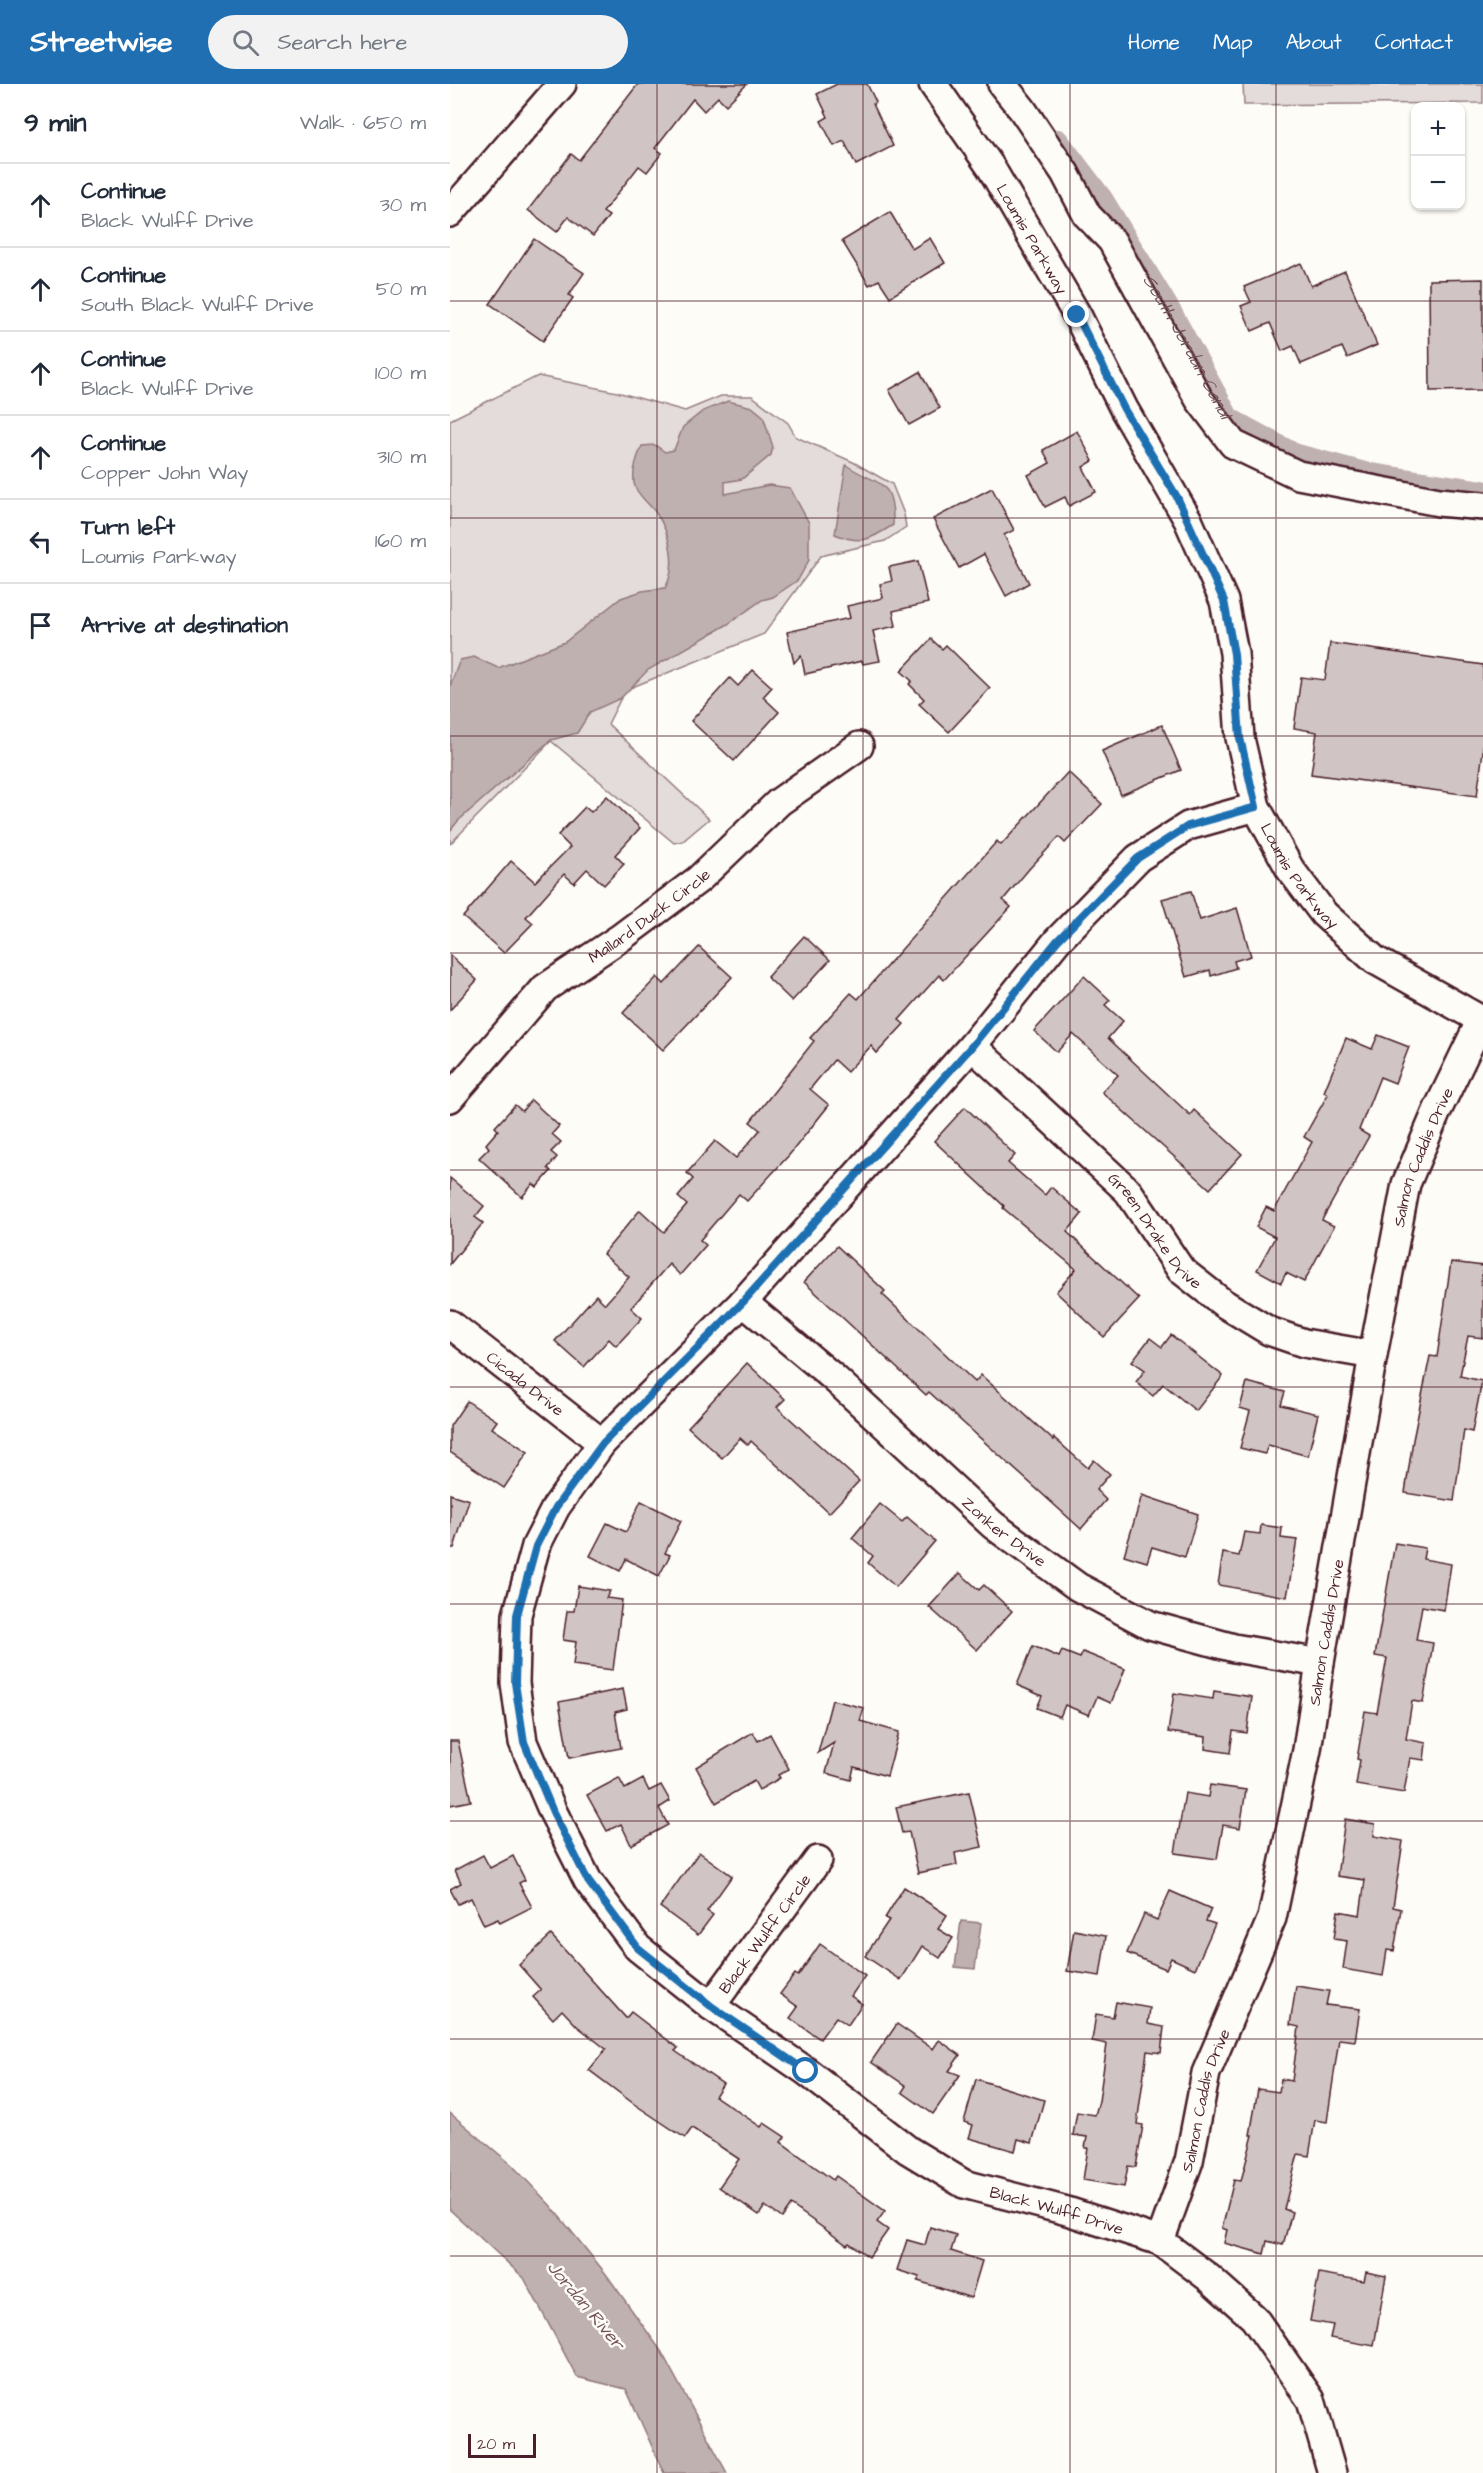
<!DOCTYPE html>
<html lang="en">
<head>
<meta charset="utf-8">
<style>
  :root { --surface:#fff; --page:#f2f2f3; --text:#1f2937; --muted:#747a83; --line:#e0e1e3; --accent:#1f6fb2 }
  body { margin:0; font-family:"Architects Daughter",sans-serif; background:var(--page); color:var(--text) }
  .controls { position:absolute; right:18px; top:18px; display:grid; overflow:hidden; border-radius:12px; box-shadow:0 2px 4px #0004 }
  .controls button { width:54px; height:54px; display:grid; place-items:center; padding:0; border:0; border-bottom:2px solid var(--line); background:var(--surface); color:var(--text); font:30px sans-serif }
  .scale { position:absolute; left:18px; bottom:15px; width:68px; box-sizing:border-box; padding-left:6px; border:3px solid #4a1f2b; border-top:0; font-size:16px; line-height:21px; white-space:nowrap; color:#4a1f2b; -webkit-text-stroke:4px #fdfcf7; paint-order:stroke }
  .stop { position:absolute; width:18px; height:18px; margin:-14px; border:4px solid #1f6fb2; border-radius:50%; background:#fff }
  .stop.end { background:#1f6fb2; border-color:#fff; box-shadow:0 2px 6px #0008 }
  .list { margin:0; padding:0; list-style:none }
  h2 { display:flex; justify-content:space-between; align-items:center; height:78px; margin:0; padding:0 24px; font-size:26px }
  h2 small { font-size:20px; font-weight:400; color:var(--muted) }
  .list li { display:grid; grid-template-columns:39px 1fr auto; gap:18px; align-items:center; box-sizing:border-box; height:84px; padding:0 24px; border-top:2px solid var(--line) }
  .list b { display:block; font-size:22px; white-space:nowrap }
  .list p { margin:0; font-size:20px; white-space:nowrap; color:var(--muted) }
  .list em { font-size:20px; font-style:normal; color:var(--muted) }
  .icon { flex:none; width:33px; height:33px; fill:none; stroke:currentColor; stroke-width:2; stroke-linecap:round; stroke-linejoin:round }
  .map { position:relative; flex:none; width:1033px; height:2389px; overflow:hidden }
  header { display:flex; align-items:center; gap:36px; box-sizing:border-box; height:84px; padding:0 30px; background:var(--accent); color:#fff }
  header strong { font-size:28px }
  nav { display:flex; gap:33px; margin-inline-start:auto; font-size:21px }
  .search { width:420px; height:54px; background:var(--page); display:flex; align-items:center; gap:15px; box-sizing:border-box; padding:0 21px; border-radius:33px; color:var(--muted); font-size:22px }
  main { display:flex }
  aside { flex:1; background:var(--surface) }
  .map>svg:first-child { display:block }
</style>
</head>
<body>
<header>
<strong>Streetwise</strong>
<div class="search"><svg class="icon" aria-label="search" viewBox="0 0 24 24"><circle cx="10" cy="10" r="6"/><path d="M15 15l6 6"/></svg>Search here</div>
<nav><a>Home</a><a>Map</a><a>About</a><a>Contact</a></nav>
</header>
<main>
<aside>
<h2>9 min<small>Walk · 650 m</small></h2>
<ul class="list">
<li><svg class="icon" aria-label="ahead" viewBox="0 0 24 24"><path d="M12 20V5M6 11l6-6 6 6"/></svg><div><b>Continue</b><p>Black Wulff Drive</p></div><em>30 m</em></li>
<li><svg class="icon" aria-label="ahead" viewBox="0 0 24 24"><path d="M12 20V5M6 11l6-6 6 6"/></svg><div><b>Continue</b><p>South Black Wulff Drive</p></div><em>50 m</em></li>
<li><svg class="icon" aria-label="ahead" viewBox="0 0 24 24"><path d="M12 20V5M6 11l6-6 6 6"/></svg><div><b>Continue</b><p>Black Wulff Drive</p></div><em>100 m</em></li>
<li><svg class="icon" aria-label="ahead" viewBox="0 0 24 24"><path d="M12 20V5M6 11l6-6 6 6"/></svg><div><b>Continue</b><p>Copper John Way</p></div><em>310 m</em></li>
<li><svg class="icon" aria-label="left" viewBox="0 0 24 24"><path d="M17 20v-9H6M10 6l-5 5 5 5"/></svg><div><b>Turn left</b><p>Loumis Parkway</p></div><em>160 m</em></li>
<li><svg class="icon" aria-label="arrive" viewBox="0 0 24 24"><path d="M6 21V4h12l-3 4 3 4H6"/></svg><div><b>Arrive at destination</b></div></li>
</ul>
</aside>
<div class="map">
<svg width="1033" height="2389" viewBox="0 0 1033 2389">
  <rect width="100%" height="100%" fill="#fdfcf7"/>
  <filter id="ink" filterUnits="userSpaceOnUse"><feTurbulence type="fractalNoise" baseFrequency=".0167" numOctaves="2"/><feDisplacementMap in="SourceGraphic" scale="12" xChannelSelector="R" yChannelSelector="G"/><feConvolveMatrix kernelMatrix="1 2 1 2 8 2 1 2 1" color-interpolation-filters="sRGB"/></filter>
  <g filter="url(#ink)">
    <!-- green -->
    <g fill="#e3dcda" stroke="#967e82" stroke-width="1.5">
      <polygon points="793,0 1033,0 1033,19 794,21"/>
      <polygon points="88,292 167,308 235,327 271,312 302,312 338,339 346,353 403,378 442,400 454,430 456,443 435,457 371,472 314,550 180,604 171,614 158,640 259,735 233,757 224,759 101,657 0,760 0,336"/>
    </g>
    <!-- water -->
    <g fill="#c0b1b1" stroke="#91777b" stroke-width="1.5">
      <path d="M 278,317 L 302,323 L 313,332 L 323,363 L 321,371 L 292,395 L 275,398 L 275,410 L 319,401 L 340,404 L 359,439 L 359,476 L 348,496 L 323,513 L 312,516 L 278,540 L 198,586 L 171,614 L 140,628 L 127,649 L 101,656 L 8,737 L 0,747 L 0,602 L 10,576 L 24,573 L 48,584 L 115,558 L 171,514 L 192,507 L 215,504 C 228,482 220,449 206,429 C 200,421 189,412 185,403 C 181,390 187,373 192,362 L 205,361 L 215,368 L 224,366 L 233,343 L 253,327 Z"/>
      <path d="M 396,381 C 429,403 444,393 443,441 C 420,456 411,461 385,450 Z"/>
      <polygon points="511,1837 531,1839 525,1885 505,1883"/>
      <polygon points="0,2029 62,2081 100,2121 156,2190 211,2267 277,2389 214,2389 176,2305 127,2293 74,2194 0,2126"/>
    </g>
    <g fill="none" stroke-linecap="round" stroke-linejoin="round">
      <!-- canal -->
      <path stroke="#c0b1b1" stroke-width="24" id="s1" d="M 607,57 L 651,115 L 722,232 L 778,335 L 844,371 L 915,390 L 1033,408"/>
    </g>
    <!-- building -->
    <g fill="#d0c5c4" stroke="#4a1f2b" stroke-width="1.5">
      <polygon points="188,0 297,0 276,21 268,13 254,27 243,15 205,64 212,69 197,88 189,82 153,128 159,132 143,152 118,133 107,148 78,126 121,70 129,76"/>
      <polygon points="387,0 417,0 426,18 423,20 443,62 406,81 394,57 384,62 371,37 378,33 367,10"/>
      <polygon points="440,128 462,165 480,154 495,179 440,213 429,196 419,201 392,157"/>
      <polygon points="84,155 134,189 119,211 123,214 93,257 40,220"/>
      <polygon points="851,179 861,202 895,187 927,261 897,274 892,263 851,280 843,262 832,267 820,239 802,247 791,222 801,218 794,203"/>
      <polygon points="1033,195 1033,306 980,307 979,196"/>
      <polygon points="470,288 490,324 459,341 439,306"/>
      <polygon points="627,347 643,377 633,383 646,408 619,422 615,413 595,423 578,391 600,379 593,366"/>
      <polygon points="542,404 564,446 554,451 579,499 556,512 534,470 509,484 483,435"/>
      <polygon points="468,477 478,519 443,527 446,542 423,547 430,577 413,580 412,577 355,590 351,571 344,579 337,548 400,534 397,522 433,514 430,500 442,497 439,483"/>
      <polygon points="481,555 492,565 496,561 540,604 499,648 469,620 474,615 459,600 462,597 451,587"/>
      <polygon points="880,559 1033,581 1033,667 1027,712 861,690 867,648 844,644 851,593 875,596"/>
      <polygon points="303,586 322,603 313,613 329,628 284,677 241,637 280,594 288,602"/>
      <polygon points="712,641 731,686 671,711 652,667"/>
      <polygon points="618,688 652,720 615,759 609,753 579,785 553,816 561,823 494,896 489,891 449,936 454,940 427,969 421,962 397,988 384,976 360,1005 379,1021 340,1070 297,1117 289,1110 250,1156 256,1161 230,1191 219,1180 181,1224 192,1234 166,1262 159,1255 134,1283 105,1257 146,1211 155,1220 179,1193 153,1170 190,1126 214,1148 237,1121 228,1113 243,1095 237,1089 265,1057 286,1074 310,1046 300,1038 364,957 360,954 401,909 408,915 547,757 551,761"/>
      <polygon points="157,712 190,744 165,771 174,780 154,801 137,785 124,799 114,790 76,833 83,839 54,869 13,833 61,777 85,798 120,763 108,751 135,723 141,728"/>
      <polygon points="741,807 750,836 787,824 801,872 784,877 786,884 761,892 760,886 736,893 712,815"/>
      <polygon points="354,852 380,876 342,917 317,893"/>
      <polygon points="249,863 282,893 213,966 173,929 207,893 214,900"/>
      <polygon points="0,871 27,896 0,926"/>
      <polygon points="634,892 660,916 655,921 673,937 658,954 740,1031 744,1026 792,1070 760,1105 652,1008 668,991 623,950 607,968 584,947"/>
      <polygon points="928,951 959,963 945,999 930,993 909,1046 919,1052 872,1136 884,1142 854,1198 836,1189 831,1199 807,1186 825,1153 806,1143 816,1123 824,1127 862,1058 854,1053 878,1010 874,1008 896,954 922,965"/>
      <polygon points="81,1016 109,1042 102,1050 111,1058 101,1068 107,1073 98,1084 101,1087 87,1103 83,1100 72,1113 29,1074 39,1064 36,1060 48,1046 45,1043 65,1021 72,1027"/>
      <polygon points="515,1023 565,1071 558,1079 595,1111 601,1103 632,1130 617,1148 689,1215 654,1253 606,1208 626,1185 553,1124 554,1122 484,1057"/>
      <polygon points="0,1094 34,1122 25,1133 33,1139 0,1180"/>
      <polygon points="387,1162 435,1207 432,1210 525,1298 531,1291 603,1356 604,1354 638,1384 644,1376 660,1390 646,1406 656,1416 631,1445 479,1308 476,1311 354,1198"/>
      <polygon points="1001,1178 1033,1182 1031,1200 1033,1200 1033,1254 1018,1252 1010,1292 1032,1297 1022,1348 1014,1346 1004,1417 955,1409 963,1356 980,1272 987,1273"/>
      <polygon points="721,1251 773,1292 746,1327 713,1300 703,1312 686,1298 695,1286 682,1277 700,1254 712,1263"/>
      <polygon points="297,1279 335,1315 327,1323 409,1397 379,1429 301,1357 298,1361 290,1354 272,1374 238,1343"/>
      <polygon points="797,1298 835,1308 831,1321 868,1330 858,1372 818,1361 815,1370 790,1364 800,1327 790,1324"/>
      <polygon points="17,1317 47,1337 42,1344 78,1368 54,1404 0,1368 0,1342"/>
      <polygon points="0,1410 19,1416 4,1464 0,1464"/>
      <polygon points="692,1411 748,1430 735,1473 702,1463 697,1478 674,1471"/>
      <polygon points="191,1417 231,1437 215,1469 220,1471 209,1492 176,1475 170,1487 140,1472 157,1439 176,1448"/>
      <polygon points="430,1420 452,1438 457,1433 485,1457 446,1503 418,1479 423,1472 402,1454"/>
      <polygon points="811,1441 832,1444 831,1454 847,1456 837,1513 768,1501 773,1469 789,1472 794,1448 810,1450"/>
      <polygon points="945,1459 975,1464 973,1475 1001,1480 994,1526 972,1522 966,1556 983,1559 973,1619 962,1617 956,1655 976,1659 974,1676 960,1674 954,1709 906,1701 910,1676 907,1675 915,1627 927,1629 937,1574 925,1572"/>
      <polygon points="510,1489 529,1506 534,1501 562,1527 527,1566 479,1523"/>
      <polygon points="128,1502 160,1507 156,1514 172,1516 163,1586 123,1581 126,1558 113,1556 117,1527 124,1527"/>
      <polygon points="583,1562 609,1573 612,1567 630,1574 633,1568 675,1585 661,1619 647,1613 639,1631 615,1621 610,1633 587,1624 592,1612 567,1601"/>
      <polygon points="173,1605 177,1625 165,1628 171,1664 119,1674 109,1618"/>
      <polygon points="764,1607 802,1613 797,1649 783,1647 780,1669 755,1665 756,1653 718,1648 724,1609 763,1615"/>
      <polygon points="382,1616 414,1624 410,1637 449,1648 437,1692 404,1683 401,1696 376,1689 384,1659 368,1669"/>
      <polygon points="303,1648 308,1657 320,1650 339,1685 328,1691 330,1694 309,1706 304,1697 266,1719 246,1683"/>
      <polygon points="0,1657 8,1657 21,1717 0,1721"/>
      <polygon points="169,1694 175,1705 193,1695 199,1707 211,1701 220,1717 209,1724 218,1741 181,1761 171,1740 157,1747 137,1711"/>
      <polygon points="760,1701 796,1706 790,1744 773,1741 767,1775 725,1769 735,1709 758,1713"/>
      <polygon points="519,1708 532,1763 505,1769 507,1781 468,1789 459,1748 452,1749 446,1723"/>
      <polygon points="895,1735 925,1740 924,1752 953,1757 943,1823 951,1825 944,1867 937,1866 933,1892 893,1885 897,1857 884,1855 888,1827 910,1831 915,1796 887,1792"/>
      <polygon points="249,1768 282,1792 257,1827 263,1831 248,1851 210,1823"/>
      <polygon points="33,1771 40,1784 63,1772 75,1796 69,1799 82,1823 50,1839 48,1835 34,1841 21,1814 8,1820 0,1805 11,1799 5,1786"/>
      <polygon points="454,1803 497,1831 488,1845 503,1854 490,1874 472,1862 451,1896 415,1872 439,1836 435,1834"/>
      <polygon points="720,1807 761,1825 756,1837 765,1840 745,1885 721,1874 716,1885 677,1869 694,1830 707,1836"/>
      <polygon points="624,1846 656,1852 650,1892 617,1887"/>
      <polygon points="101,1851 176,1934 181,1928 228,1964 225,1967 273,2000 265,2012 311,2043 314,2039 335,2053 331,2058 383,2096 386,2092 435,2127 427,2138 438,2146 419,2173 399,2159 397,2161 341,2121 332,2134 315,2122 309,2131 269,2103 289,2075 242,2044 235,2054 184,2020 139,1986 156,1965 127,1942 112,1926 103,1935 83,1913 91,1906 69,1881"/>
      <polygon points="370,1860 415,1892 401,1912 412,1920 398,1941 386,1933 370,1955 340,1934 348,1923 330,1910 345,1890 348,1892"/>
      <polygon points="846,1902 879,1907 876,1921 910,1925 905,1957 889,1955 877,2038 865,2036 859,2072 848,2070 834,2125 842,2128 833,2161 817,2157 814,2170 774,2159 777,2146 772,2144 784,2096 791,2097 803,2051 800,2051 808,2005 829,2008 831,1995 842,1997 849,1943 840,1941"/>
      <polygon points="666,1918 700,1924 698,1940 714,1943 711,1969 697,1967 687,2040 693,2041 686,2083 678,2082 674,2103 633,2096 638,2064 635,2064 637,2053 623,2051 627,2028 645,2031 649,2017 657,1960 642,1957 646,1930 663,1933"/>
      <polygon points="447,1940 483,1965 489,1956 510,1971 499,1987 510,1991 483,2030 452,2008 456,2002 421,1978"/>
      <polygon points="526,1995 594,2016 582,2059 568,2055 565,2067 519,2054 523,2041 514,2038"/>
      <polygon points="480,2143 506,2151 501,2167 532,2177 521,2214 468,2197 469,2193 447,2186 457,2156 475,2161"/>
      <polygon points="916,2188 936,2192 924,2262 880,2254 883,2241 860,2237 869,2189 914,2197"/>
    </g>
    <g fill="none" stroke-linecap="round" stroke-linejoin="round">
      <!-- minor casing -->
      <g stroke="#4a1f2b" stroke-width="32">
        <g id="minor">
          <path id="s2" d="M 483,0 L 540,82 L 627,231 L 674,325 L 738,436 L 774,517 L 784,569 L 790,654 L 806,723 L 840,785 L 874,830 L 925,876 L 1033,937"/>
          <polyline points="552,0 572,25 615,89 637,131 662,157 749,315 783,360 848,391 989,418 1033,422"/>
          <polyline points="0,129 112,0"/>
          <path id="s3" d="M 806,723 L 738,742 L 688,774 L 607,857 L 522,962 L 293,1218 L 152,1359 L 106,1423 L 86,1462 L 67,1531 L 65,1599 L 73,1658 L 103,1728 L 138,1797 L 188,1864 L 261,1922 L 356,1987 L 458,2066 L 514,2100 L 617,2127 L 710,2157 L 759,2194 L 804,2234 L 861,2316 L 882,2389"/>
          <path id="s4" d="M 522,962 L 678,1107 L 731,1186 L 773,1219 L 819,1247 L 854,1259 L 923,1271"/>
          <path id="s5" d="M 0,1014 L 95,904 L 170,854 L 249,795 L 329,718 L 409,662"/>
          <path id="s6" d="M 293,1218 L 384,1294 L 543,1441 L 628,1503 L 700,1541 L 784,1564 L 870,1579"/>
          <path id="s7" d="M 0,1240 L 152,1359"/>
          <path id="s8" d="M 261,1922 L 368,1776"/>
          <path id="s9" d="M 710,2157 L 739,2077 L 756,1989 L 822,1834 L 857,1666 L 870,1579 L 923,1271 L 956,1100 L 987,1027 L 1031,936"/>
        </g>
      </g>
      <!-- minor -->
      <use href="#minor" stroke="#fdfcf7" stroke-width="27"/>
    </g>
  </g>
  <g fill="none" stroke-linecap="round" stroke-linejoin="round" filter="url(#ink)">
    <!-- route -->
    <polyline stroke="#1f6fb2" stroke-width="8" points="356,1987 261,1922 188,1864 138,1797 103,1728 74,1658 65,1599 67,1531 86,1462 106,1423 153,1359 293,1218 522,962 607,857 688,774 738,742 806,723 790,654 784,570 774,517 727,413 674,325 627,231"/>
  </g>
  <!-- grid -->
  <path fill="none" stroke="#4a1f2b" stroke-width="1.5" stroke-opacity="0.55" d="M 207,0 L 207,2389M 413,0 L 413,2389M 620,0 L 620,2389M 826,0 L 826,2389M 0,217 L 1033,217M 0,434 L 1033,434M 0,652 L 1033,652M 0,869 L 1033,869M 0,1086 L 1033,1086M 0,1303 L 1033,1303M 0,1520 L 1033,1520M 0,1737 L 1033,1737M 0,1955 L 1033,1955M 0,2172 L 1033,2172"/>
  <g text-anchor="middle" stroke-width="5" stroke-linejoin="round" paint-order="stroke">
    <!-- street labels -->
    <g font-size="16" fill="#4a1f2b" stroke="#fdfcf7">
      <text dy="6" stroke="none"><textPath href="#s2" startOffset="184">Loumis Parkway</textPath></text>
      <text dy="6" stroke="none"><textPath href="#s2" startOffset="885">Loumis Parkway</textPath></text>
      <text dy="6" stroke="none"><textPath href="#s5" startOffset="272">Mallard Duck Circle</textPath></text>
      <text dy="6" stroke="none"><textPath href="#s9" startOffset="1120">Salmon Caddis Drive</textPath></text>
      <text dy="6" stroke="none"><textPath href="#s4" startOffset="261">Green Drake Drive</textPath></text>
      <text dy="6" stroke="none"><textPath href="#s7" startOffset="96">Cicada Drive</textPath></text>
      <text dy="6" stroke="none"><textPath href="#s6" startOffset="348">Zonker Drive</textPath></text>
      <text dy="6" stroke="none"><textPath href="#s9" startOffset="634">Salmon Caddis Drive</textPath></text>
      <text dy="6" stroke="none"><textPath href="#s8" startOffset="90">Black Wulff Circle</textPath></text>
      <text dy="6" stroke="none"><textPath href="#s9" startOffset="148">Salmon Caddis Drive</textPath></text>
      <text dy="6" stroke="none"><textPath href="#s3" startOffset="1982">Black Wulff Drive</textPath></text>
    </g>
    <!-- water labels -->
    <g font-size="18" font-style="italic" fill="#73525a" stroke="#fdfcf7">
      <text dy="6" stroke="none"><textPath href="#s1" startOffset="244">South Jordan Canal</textPath></text>
      <text transform="translate(136 2221) rotate(50)" y="6">Jordan River</text>
    </g>
  </g>
</svg>
<div class="controls">
<button>+</button>
<button>−</button>
</div>
<div class="scale">20 m</div>
<div class="stop" style="left:356px;top:1987px"></div>
<div class="stop end" style="left:627px;top:231px"></div>
</div>
</main>
</body>
</html>
